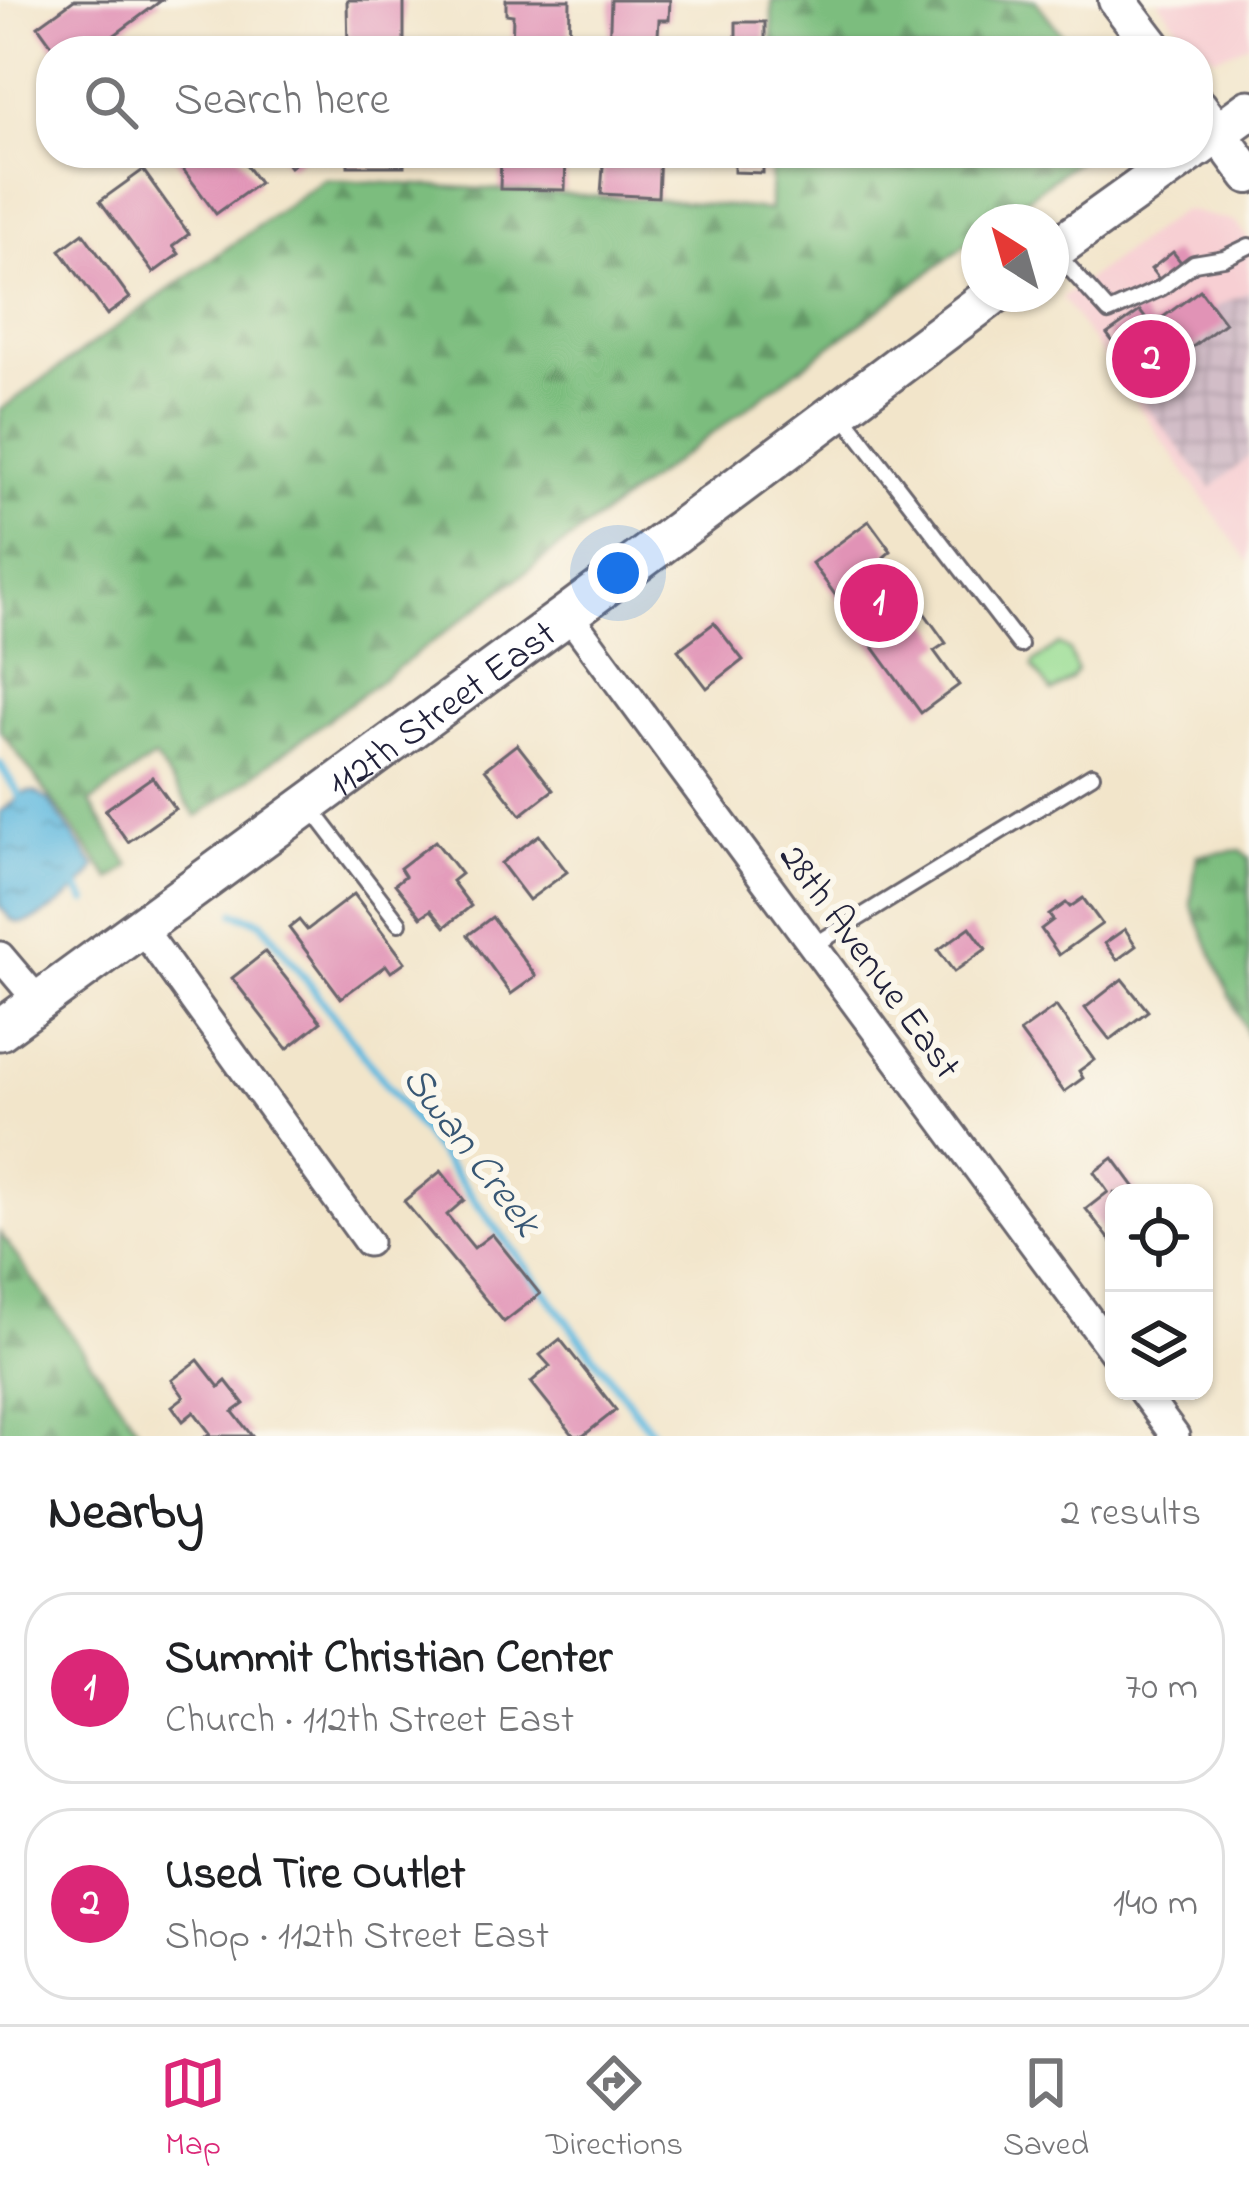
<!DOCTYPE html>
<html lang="en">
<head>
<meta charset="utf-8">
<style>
  :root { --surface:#fff; --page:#f2f2f2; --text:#202124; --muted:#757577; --line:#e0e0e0; --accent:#db2777 }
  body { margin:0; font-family:"Indie Flower",sans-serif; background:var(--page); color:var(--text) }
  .controls { position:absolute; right:36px; bottom:36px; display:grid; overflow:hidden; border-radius:24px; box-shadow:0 3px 9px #0004 }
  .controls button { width:108px; height:108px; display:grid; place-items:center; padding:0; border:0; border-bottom:3px solid var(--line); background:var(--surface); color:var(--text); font:60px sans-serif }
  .compass { position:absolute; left:961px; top:204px; width:108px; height:108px; border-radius:50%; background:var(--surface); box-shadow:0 3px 9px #0004; rotate:323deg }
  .you { position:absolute; left:618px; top:573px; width:42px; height:42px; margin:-30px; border:9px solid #fff; border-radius:50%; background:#1a73e8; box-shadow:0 0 0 18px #1a73e833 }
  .badge { display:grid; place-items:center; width:78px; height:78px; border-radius:50%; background:var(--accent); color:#fff; font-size:39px; font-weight:700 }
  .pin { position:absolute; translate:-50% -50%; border:6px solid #fff; box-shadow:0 3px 12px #0006 }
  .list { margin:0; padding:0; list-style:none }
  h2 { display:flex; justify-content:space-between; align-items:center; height:156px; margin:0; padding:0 48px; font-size:51px }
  h2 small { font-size:39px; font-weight:400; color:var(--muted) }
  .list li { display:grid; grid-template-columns:78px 1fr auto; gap:36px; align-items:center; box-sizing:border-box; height:192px; margin:0 24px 24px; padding:0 24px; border:3px solid var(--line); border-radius:48px }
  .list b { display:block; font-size:45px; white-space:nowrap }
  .list p { margin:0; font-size:39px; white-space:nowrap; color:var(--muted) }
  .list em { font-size:39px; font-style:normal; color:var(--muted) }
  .icon { flex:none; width:66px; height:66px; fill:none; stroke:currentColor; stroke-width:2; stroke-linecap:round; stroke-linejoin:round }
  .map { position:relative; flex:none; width:1249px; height:1436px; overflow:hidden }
  .search { position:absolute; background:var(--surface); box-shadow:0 3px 9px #0004; left:36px; right:36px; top:36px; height:132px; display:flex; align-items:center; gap:30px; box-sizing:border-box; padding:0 42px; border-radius:48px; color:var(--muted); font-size:45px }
  .sheet { height:588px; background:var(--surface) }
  nav { display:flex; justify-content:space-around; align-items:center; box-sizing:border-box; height:168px; border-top:3px solid var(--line); background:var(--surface); font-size:33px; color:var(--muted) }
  nav a { display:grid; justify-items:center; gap:6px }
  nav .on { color:var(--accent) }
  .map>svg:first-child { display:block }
</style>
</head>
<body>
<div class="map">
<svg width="1249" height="1436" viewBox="0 0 1249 1436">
  <defs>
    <pattern id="industrial-grid" width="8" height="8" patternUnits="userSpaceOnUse" patternTransform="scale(3)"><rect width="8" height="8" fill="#d2bdc7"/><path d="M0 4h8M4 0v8" fill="none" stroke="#b4a2ac"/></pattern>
    <pattern id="forest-firs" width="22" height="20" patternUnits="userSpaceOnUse" patternTransform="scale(3)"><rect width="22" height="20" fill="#7cbd7e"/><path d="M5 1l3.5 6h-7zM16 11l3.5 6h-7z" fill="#659968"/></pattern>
    <pattern id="water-ripples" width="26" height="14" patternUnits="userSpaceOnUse" patternTransform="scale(3)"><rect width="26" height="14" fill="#62badf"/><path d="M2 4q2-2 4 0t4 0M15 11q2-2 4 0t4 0" fill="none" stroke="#5097b6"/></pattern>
  </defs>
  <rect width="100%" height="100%" fill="#fbf7ec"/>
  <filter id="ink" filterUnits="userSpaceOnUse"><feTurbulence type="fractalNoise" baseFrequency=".00833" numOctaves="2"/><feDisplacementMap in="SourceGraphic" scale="24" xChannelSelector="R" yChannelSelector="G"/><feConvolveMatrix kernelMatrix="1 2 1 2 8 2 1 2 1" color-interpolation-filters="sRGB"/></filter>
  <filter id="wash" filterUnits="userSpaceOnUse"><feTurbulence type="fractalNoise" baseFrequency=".004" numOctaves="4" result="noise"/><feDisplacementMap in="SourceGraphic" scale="48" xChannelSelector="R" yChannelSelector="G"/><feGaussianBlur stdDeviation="2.7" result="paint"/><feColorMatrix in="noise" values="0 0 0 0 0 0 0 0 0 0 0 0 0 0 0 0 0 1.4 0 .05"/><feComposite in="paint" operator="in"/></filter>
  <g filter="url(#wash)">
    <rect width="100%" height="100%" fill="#f2e5ca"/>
    <!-- built -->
    <g fill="#f7cfd3">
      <polygon points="1158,0 1249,0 1249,42 1240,48 1215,57 1186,37"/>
      <polygon points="1185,210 1235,222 1249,240 1249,563 1062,298 1179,212"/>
    </g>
    <!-- industrial -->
    <polygon fill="url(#industrial-grid)" points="1249,292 1249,456 1212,488 1135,392 1225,324 1214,308"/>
    <!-- forest -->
    <g fill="url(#forest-firs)" stroke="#4f705c" stroke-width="3">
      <polygon points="772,0 1035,0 1075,51 772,51"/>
      <polygon points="771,153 1087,153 996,222 979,222 979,235 197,817 154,757 90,803 130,866 111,880 0,730 0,410 324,179 674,201 770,210"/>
      <polygon points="1241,850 1249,858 1249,1039 1191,904 1197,855"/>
      <polygon points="0,1233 143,1436 0,1436"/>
    </g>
    <!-- green -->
    <polygon fill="#9bde95" stroke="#5e8068" stroke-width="3" points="1059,644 1069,650 1077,671 1071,679 1052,692 1033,667 1034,662"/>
    <!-- water -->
    <path fill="url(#water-ripples)" stroke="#426e8d" stroke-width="3" d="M 26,792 L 35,792 L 48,800 L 95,867 C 89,883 33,932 14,921 C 8,918 5,911 0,906 L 0,812 Z"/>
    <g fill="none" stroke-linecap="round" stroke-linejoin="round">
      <!-- stream -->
      <g stroke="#62badf" stroke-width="8">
        <polyline points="0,764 24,803"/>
        <polyline points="74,882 86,901"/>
        <polyline points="235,913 262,922 655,1436"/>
      </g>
    </g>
    <g id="blocks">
      <!-- building -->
      <g fill="#e193b6">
        <polygon points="74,0 162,0 93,51 56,51 38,26"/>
        <polygon points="347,0 404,0 404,51 348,51"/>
        <polygon points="506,0 570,0 569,51 512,51 513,15 506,14"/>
        <polygon points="611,0 670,0 669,20 659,20 657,51 609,51"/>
        <rect x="736" y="22" width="29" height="29"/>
        <polygon points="171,153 237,153 259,183 216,214"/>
        <polygon points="279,153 309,153 290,167"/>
        <rect x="348" y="153" width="56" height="13"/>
        <polygon points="501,153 566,153 565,190 500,189"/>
        <polygon points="604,153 660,153 658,197 601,194"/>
        <polygon points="734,153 763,153 763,173 734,172"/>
        <polygon points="143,170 189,234 173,246 179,254 153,273 100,201"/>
        <polygon points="83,233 130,298 107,315 60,250"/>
        <polygon points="1173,252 1184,266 1162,283 1151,269"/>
        <polygon points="1200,290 1225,323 1144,383 1107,334 1140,311 1151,326"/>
        <polygon points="869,521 891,551 884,557 946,643 934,651 959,685 921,713 812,563"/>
        <polygon points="714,623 743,660 707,688 678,650"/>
        <polygon points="517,744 553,790 521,815 485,769"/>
        <polygon points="152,777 175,809 128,842 105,810"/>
        <polygon points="539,835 567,872 529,900 501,863"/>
        <polygon points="435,841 461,874 452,881 471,906 445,927 431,910 421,917 395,884 405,876 400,868"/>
        <polygon points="354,894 405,962 391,972 386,965 341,998 289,928 299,920 307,930"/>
        <polygon points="1083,898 1102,924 1059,955 1041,929 1053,920 1049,915 1066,903 1070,907"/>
        <polygon points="492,917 536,976 511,994 468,935"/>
        <polygon points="970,927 986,949 954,972 938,950"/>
        <polygon points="1125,929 1136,946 1117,960 1105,943"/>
        <polygon points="265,952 321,1022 287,1049 232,978"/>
        <polygon points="1122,979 1148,1011 1110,1040 1085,1008"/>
        <polygon points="1056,1006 1094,1060 1079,1071 1083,1078 1064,1092 1020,1032"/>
        <polygon points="1113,1158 1139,1193 1114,1193 1114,1245 1086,1209 1108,1192 1094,1172"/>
        <polygon points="441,1171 464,1200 447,1215 474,1248 492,1234 540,1294 504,1322 404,1201"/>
        <polygon points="560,1339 616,1410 583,1436 574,1436 531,1382 550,1366 540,1355"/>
        <polygon points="198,1360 219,1387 226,1381 244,1404 233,1412 252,1436 206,1436 210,1433 194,1412 183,1421 172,1406 184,1397 172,1380"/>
      </g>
    </g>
  </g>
  <g filter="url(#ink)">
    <use href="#blocks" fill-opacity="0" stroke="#6b666d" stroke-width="3"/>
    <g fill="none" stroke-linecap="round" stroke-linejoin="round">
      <!-- service casing -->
      <g stroke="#6b666d" stroke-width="20">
        <g id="service">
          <polyline points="1057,254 1109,312 1161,288 1194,263 1224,258 1249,246"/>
          <polyline points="842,414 1020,645"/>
          <polyline points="311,808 399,923"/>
          <polyline points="813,946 1092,775"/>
        </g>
      </g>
      <!-- minor casing -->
      <g stroke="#6b666d" stroke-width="33">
        <g id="minor">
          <polyline points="568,614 1114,1353"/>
          <polyline points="141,927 368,1242"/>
          <polyline points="0,956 39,1002"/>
          <polyline points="1142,1391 1175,1436"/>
        </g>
      </g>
      <!-- tertiary casing -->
      <g stroke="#6b666d" stroke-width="42">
        <g id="tertiary">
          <polyline points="1117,0 1156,51"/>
          <polyline points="1198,106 1249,175"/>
        </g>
      </g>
      <!-- secondary casing -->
      <g stroke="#6b666d" stroke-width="45">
        <g id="secondary">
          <polyline points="1198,147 1249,110"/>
          <polyline points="1051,252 1189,153"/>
          <path id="s1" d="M 0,1030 L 568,614 L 994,294"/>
        </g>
      </g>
      <!-- service -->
      <use href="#service" stroke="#fff" stroke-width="14"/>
      <!-- minor -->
      <use href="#minor" stroke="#fff" stroke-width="27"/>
      <!-- tertiary -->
      <use href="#tertiary" stroke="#fff" stroke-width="36"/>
      <!-- secondary -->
      <use href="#secondary" stroke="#fff" stroke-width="39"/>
    </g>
  </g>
  <g text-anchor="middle" stroke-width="12" stroke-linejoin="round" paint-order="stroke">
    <!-- street labels -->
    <g font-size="39" fill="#22223b" stroke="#fbf7ec">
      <text dy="14" stroke="none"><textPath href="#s1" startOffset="546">112th Street East</textPath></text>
      <text transform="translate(872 960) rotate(54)" y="14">28th Avenue East</text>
    </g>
    <!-- water labels -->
    <g font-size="42" font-style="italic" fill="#385774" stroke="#fbf7ec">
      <text transform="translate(474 1149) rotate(53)" y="15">Swan Creek</text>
    </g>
  </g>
</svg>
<div class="controls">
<button><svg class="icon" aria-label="locate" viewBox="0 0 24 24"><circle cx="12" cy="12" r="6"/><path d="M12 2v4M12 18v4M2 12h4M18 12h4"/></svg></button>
<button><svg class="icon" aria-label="layers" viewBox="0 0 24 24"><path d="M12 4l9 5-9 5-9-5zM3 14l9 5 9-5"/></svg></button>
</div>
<svg class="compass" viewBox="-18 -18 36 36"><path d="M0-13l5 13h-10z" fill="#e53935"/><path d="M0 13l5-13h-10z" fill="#757577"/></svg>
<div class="you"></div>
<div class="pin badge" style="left:879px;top:603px">1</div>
<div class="pin badge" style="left:1151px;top:359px">2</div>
<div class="search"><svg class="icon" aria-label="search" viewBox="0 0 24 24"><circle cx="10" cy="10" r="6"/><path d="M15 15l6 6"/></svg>Search here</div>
</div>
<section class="sheet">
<h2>Nearby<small>2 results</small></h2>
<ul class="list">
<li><span class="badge">1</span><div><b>Summit Christian Center</b><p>Church · 112th Street East</p></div><em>70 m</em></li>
<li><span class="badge">2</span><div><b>Used Tire Outlet</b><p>Shop · 112th Street East</p></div><em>140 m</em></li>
</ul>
</section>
<nav>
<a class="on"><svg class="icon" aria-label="map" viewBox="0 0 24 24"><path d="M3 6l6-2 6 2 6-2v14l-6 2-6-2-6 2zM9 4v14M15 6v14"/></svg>Map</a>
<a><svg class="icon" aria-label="directions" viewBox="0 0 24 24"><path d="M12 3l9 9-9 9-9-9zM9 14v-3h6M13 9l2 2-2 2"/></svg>Directions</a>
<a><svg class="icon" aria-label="saved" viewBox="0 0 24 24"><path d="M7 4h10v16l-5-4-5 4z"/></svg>Saved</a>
</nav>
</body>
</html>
